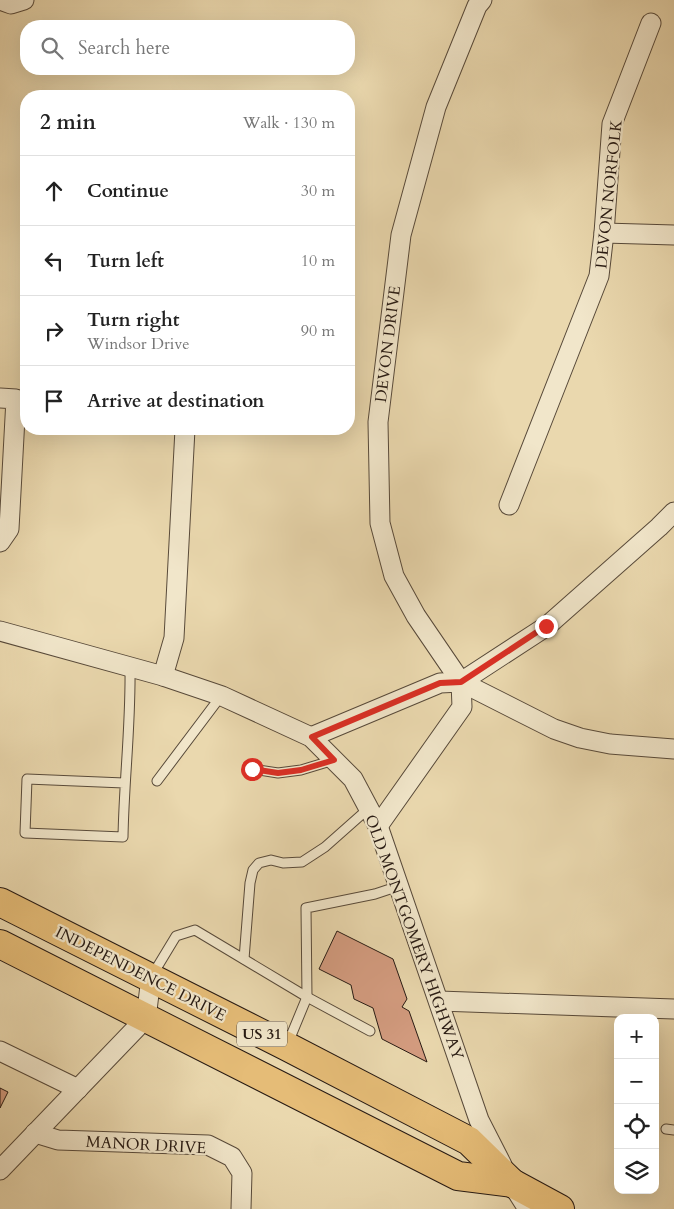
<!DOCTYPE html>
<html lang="en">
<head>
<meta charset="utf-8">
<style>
  :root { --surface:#fff; --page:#f6f6f6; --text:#222; --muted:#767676; --line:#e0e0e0 }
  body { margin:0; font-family:Cardo,serif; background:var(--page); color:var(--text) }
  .controls { position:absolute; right:15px; bottom:15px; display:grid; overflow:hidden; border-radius:10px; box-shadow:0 5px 20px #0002 }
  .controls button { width:45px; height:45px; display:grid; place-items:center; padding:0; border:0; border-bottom:1px solid var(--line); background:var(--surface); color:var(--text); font:25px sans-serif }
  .stop { position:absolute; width:15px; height:15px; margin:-11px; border:4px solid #d93025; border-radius:50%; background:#fff }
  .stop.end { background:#d93025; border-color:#fff; box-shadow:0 1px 5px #0008 }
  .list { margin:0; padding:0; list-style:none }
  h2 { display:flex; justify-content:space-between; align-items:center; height:65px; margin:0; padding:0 20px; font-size:21px }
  h2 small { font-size:16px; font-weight:400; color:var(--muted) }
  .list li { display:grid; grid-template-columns:32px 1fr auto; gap:15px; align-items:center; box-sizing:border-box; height:70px; padding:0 20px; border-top:1px solid var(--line) }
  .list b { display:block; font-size:19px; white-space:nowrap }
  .list p { margin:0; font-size:16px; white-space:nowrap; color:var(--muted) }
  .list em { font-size:16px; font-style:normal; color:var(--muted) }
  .icon { flex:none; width:28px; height:28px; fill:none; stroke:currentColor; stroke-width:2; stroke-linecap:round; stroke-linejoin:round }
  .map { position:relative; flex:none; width:674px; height:1209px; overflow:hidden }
  .search { position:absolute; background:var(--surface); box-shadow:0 5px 20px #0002; left:20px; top:20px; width:335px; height:55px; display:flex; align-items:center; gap:12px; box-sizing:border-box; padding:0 18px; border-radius:20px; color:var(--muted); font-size:19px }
  .panel { position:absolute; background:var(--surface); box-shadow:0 5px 20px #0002; left:20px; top:90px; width:335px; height:345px; border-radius:20px }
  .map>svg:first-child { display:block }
</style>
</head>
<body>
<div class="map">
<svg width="674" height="1209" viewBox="0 0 674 1209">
  <rect width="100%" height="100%" fill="#ead8ae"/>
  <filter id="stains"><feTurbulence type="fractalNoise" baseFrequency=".004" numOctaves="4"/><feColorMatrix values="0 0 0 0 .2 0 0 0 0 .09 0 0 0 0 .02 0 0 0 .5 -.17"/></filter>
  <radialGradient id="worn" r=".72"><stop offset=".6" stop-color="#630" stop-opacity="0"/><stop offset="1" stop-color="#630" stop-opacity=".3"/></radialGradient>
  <!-- building -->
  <g fill="#d49c80" stroke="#271a13">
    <polygon points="337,931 393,959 407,999 402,1007 409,1011 427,1062 382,1039 373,1008 354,999 351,985 319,969"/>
    <polygon points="0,1088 8,1092 0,1108"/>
  </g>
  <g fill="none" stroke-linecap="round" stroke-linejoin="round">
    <!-- lane casing -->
    <g stroke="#584a3a" stroke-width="11">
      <g id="lane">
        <polyline points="252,769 278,773 301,770 334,760"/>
        <polyline points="157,781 221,696"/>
        <path d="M 124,783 L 27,779 L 25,833 L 123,837 C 124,780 131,724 130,667"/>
        <polyline points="244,959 250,883 253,870 259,863 271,860 283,863 302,862 325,847 369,808"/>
        <polyline points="153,974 176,936 195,930 307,997 370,1031"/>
        <polyline points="288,1043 307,997 306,908 375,894 399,886"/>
        <polyline points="666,1129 674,1130"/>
      </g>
    </g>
    <!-- street casing -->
    <g stroke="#584a3a" stroke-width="21">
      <g id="street">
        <polyline points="0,0 11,4 24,0"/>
        <polyline points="482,0 477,6 436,107 401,235 378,422 380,523 394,576 416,616 461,682 554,729 580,738 610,744 674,749"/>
        <polyline points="604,233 674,235"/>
        <polyline points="0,398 16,399 9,529 0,542"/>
        <polyline points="509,505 599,276 604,233 612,124 651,23"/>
        <polyline points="0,631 163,676 222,696 311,737 353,779 378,826 479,1120 502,1165"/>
        <polyline points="163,676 174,638 185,429"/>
        <polyline points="311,737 440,683 461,682 547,626 659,527 674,512"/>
        <polyline points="378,826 462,707 461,682"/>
        <polyline points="439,1001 674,1009"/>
        <polyline points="0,1051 78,1089"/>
        <polyline points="35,1133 58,1140 208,1145 232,1157 242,1173 241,1209"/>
        <polyline points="0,1170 146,1018 151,978"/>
        <polyline points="512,1184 528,1209"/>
      </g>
    </g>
    <!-- primary casing -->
    <g stroke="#271a13" stroke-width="30">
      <g id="primary">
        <polyline points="0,902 286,1046 469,1141 512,1183 560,1209"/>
        <polyline points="0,944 458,1176 512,1183"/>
      </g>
    </g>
    <!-- lane -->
    <use href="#lane" stroke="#f1e6ca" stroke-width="9"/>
    <!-- street -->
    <use href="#street" stroke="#f1e6ca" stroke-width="19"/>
    <!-- primary -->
    <use href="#primary" stroke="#e5bc77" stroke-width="28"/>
  </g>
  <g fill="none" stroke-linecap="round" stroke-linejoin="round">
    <!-- route -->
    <polyline stroke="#d93025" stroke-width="6" points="252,769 278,773 301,770 334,760 312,737 440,683 461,682 546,626"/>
  </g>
  <g text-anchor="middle" stroke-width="4.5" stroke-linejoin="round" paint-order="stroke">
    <!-- shield labels -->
    <rect fill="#f1e6ca" stroke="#64574a" stroke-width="1" x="237" y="1021.5" width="50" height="25" rx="4"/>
    <g font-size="15" font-weight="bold" fill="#271a13">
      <text x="262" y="1039">US 31</text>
    </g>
    <!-- street labels -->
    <g font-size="16" fill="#271a13" stroke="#f1e6ca">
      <text transform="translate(608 194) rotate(-84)" y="6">DEVON NORFOLK</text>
      <text transform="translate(387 344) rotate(-83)" y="6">DEVON DRIVE</text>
      <text transform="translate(415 937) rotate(70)" y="6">OLD MONTGOMERY HIGHWAY</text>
      <text transform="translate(141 973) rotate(27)" y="6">INDEPENDENCE DRIVE</text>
      <text transform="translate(146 1144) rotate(3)" y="6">MANOR DRIVE</text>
    </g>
  </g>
  <rect width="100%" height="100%" filter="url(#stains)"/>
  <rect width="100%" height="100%" fill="url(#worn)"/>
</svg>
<div class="controls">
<button>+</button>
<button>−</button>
<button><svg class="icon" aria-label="locate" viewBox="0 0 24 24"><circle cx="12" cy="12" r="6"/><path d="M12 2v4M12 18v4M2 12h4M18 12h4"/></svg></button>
<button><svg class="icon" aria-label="layers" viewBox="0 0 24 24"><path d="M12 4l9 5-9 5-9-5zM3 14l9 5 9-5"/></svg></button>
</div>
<div class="stop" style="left:252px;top:769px"></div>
<div class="stop end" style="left:546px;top:626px"></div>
<div class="search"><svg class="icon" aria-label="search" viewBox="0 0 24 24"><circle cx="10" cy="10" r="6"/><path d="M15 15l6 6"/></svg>Search here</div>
<section class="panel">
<h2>2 min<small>Walk · 130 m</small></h2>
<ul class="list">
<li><svg class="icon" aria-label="ahead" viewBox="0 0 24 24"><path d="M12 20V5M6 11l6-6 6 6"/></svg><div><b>Continue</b></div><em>30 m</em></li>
<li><svg class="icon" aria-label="left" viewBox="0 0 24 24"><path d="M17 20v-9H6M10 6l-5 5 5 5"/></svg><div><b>Turn left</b></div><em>10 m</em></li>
<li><svg class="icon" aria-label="right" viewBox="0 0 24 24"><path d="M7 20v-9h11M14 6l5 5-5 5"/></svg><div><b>Turn right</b><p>Windsor Drive</p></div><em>90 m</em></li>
<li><svg class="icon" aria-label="arrive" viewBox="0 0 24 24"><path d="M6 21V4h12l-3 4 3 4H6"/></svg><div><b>Arrive at destination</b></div></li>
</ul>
</section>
</div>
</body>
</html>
